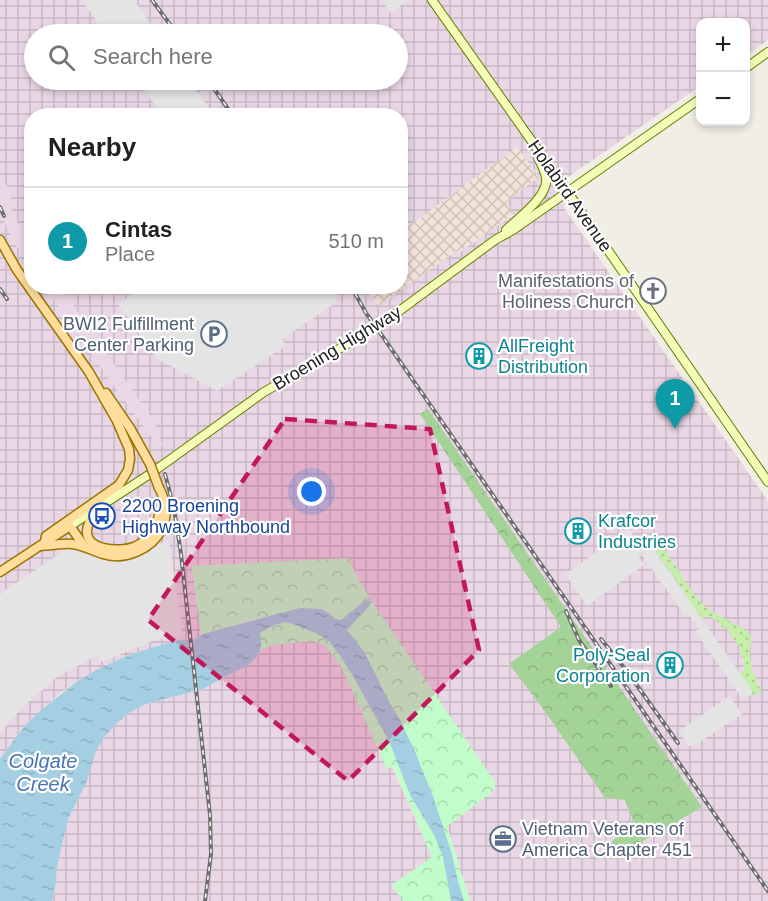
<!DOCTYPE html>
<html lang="en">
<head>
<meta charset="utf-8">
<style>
  :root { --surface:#fff; --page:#f2f2f2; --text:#202124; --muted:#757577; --line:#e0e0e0; --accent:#db2777 }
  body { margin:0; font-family:Helvetica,sans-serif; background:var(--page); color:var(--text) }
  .controls { position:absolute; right:18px; top:18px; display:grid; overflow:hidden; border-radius:12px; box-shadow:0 3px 9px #0003 }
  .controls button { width:54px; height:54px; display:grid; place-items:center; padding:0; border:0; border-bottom:2px solid var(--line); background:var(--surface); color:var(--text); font:30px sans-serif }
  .you { position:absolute; left:312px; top:492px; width:21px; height:21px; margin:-15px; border:4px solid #fff; border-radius:50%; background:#1a73e8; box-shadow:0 0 0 9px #1a73e833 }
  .badge { display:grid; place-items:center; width:39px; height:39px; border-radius:50%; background:var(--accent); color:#fff; font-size:20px; font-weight:700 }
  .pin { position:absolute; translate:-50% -50px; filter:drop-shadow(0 2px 3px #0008) }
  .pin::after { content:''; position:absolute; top:32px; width:21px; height:18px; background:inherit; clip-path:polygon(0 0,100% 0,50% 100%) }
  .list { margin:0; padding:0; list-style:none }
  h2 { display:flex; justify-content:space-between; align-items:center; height:78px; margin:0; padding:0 24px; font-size:26px }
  h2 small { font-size:20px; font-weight:400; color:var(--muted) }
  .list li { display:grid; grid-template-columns:39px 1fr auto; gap:18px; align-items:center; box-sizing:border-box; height:108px; padding:0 24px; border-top:2px solid var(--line) }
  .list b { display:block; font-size:22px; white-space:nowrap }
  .list p { margin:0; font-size:20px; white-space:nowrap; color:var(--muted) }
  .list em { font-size:20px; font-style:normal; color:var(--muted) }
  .icon { flex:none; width:33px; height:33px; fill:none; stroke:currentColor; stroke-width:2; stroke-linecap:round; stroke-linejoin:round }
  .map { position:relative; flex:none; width:768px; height:901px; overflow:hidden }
  .search { position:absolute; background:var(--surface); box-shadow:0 3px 9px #0003; left:24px; top:24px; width:384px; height:66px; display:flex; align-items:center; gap:15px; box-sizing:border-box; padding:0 21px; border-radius:33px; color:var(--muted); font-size:22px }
  .panel { position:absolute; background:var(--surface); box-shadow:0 3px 9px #0003; left:24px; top:108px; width:384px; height:186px; border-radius:24px }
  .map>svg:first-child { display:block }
</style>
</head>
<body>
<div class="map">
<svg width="768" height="901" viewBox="0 0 768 901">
  <defs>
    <pattern id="industrial-grid" width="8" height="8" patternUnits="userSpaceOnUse" patternTransform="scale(1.5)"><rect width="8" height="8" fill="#ead7e5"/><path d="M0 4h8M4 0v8" fill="none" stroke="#c8b8c4"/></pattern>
    <pattern id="military-cross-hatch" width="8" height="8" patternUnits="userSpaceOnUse" patternTransform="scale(1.5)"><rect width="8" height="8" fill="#f3e2d9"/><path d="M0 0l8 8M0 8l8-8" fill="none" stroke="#d0c2ba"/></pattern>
    <pattern id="forest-crowns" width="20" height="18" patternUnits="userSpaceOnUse" patternTransform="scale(1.5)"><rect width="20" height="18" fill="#a4d398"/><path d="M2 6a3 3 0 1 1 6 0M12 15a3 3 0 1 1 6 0" fill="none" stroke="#8db583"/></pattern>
    <pattern id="park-crowns" width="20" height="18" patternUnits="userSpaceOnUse" patternTransform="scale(1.5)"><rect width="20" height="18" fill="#c1fdcb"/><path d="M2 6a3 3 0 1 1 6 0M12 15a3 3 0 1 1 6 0" fill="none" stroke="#a6d9ae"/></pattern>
    <pattern id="garden-dots" width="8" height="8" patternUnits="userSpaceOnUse" patternTransform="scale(1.5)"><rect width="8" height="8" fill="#c5eea9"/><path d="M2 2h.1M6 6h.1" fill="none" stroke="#a9cc91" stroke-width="1.8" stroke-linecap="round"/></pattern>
    <pattern id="water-ripples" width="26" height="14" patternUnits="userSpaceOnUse" patternTransform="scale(1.5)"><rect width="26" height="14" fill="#a4cee1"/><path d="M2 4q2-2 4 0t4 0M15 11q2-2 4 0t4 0" fill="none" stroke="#8db1c1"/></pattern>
  </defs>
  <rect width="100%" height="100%" fill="#f1eee6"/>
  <!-- industrial -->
  <g fill="url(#industrial-grid)" fill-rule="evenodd">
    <path d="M 0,0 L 768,0 L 768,40 L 746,56 L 746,22 L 700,22 L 700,86 L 568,177 L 564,208 L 768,501 L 768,901 L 470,901 L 447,826 L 491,793 L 360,583 L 348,559 L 192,566 L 201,635 L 196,639 L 179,640 L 147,649 L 123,658 L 96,670 L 75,683 L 59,694 L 22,729 L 0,759 L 0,208 L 8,230 L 31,267 L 32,286 L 45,287 L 112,383 L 146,429 L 158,447 L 155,423 L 60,287 L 365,287 L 379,306 L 456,251 L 458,253 L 491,230 L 514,215 L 505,202 L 539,177 L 517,147 L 401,232 L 400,116 L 32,116 L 31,246 L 14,217 L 10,205 L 11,195 L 0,174 ZM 34,34 L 398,34 L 398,80 L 34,80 Z"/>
    <polygon points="312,641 326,645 341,666 388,769 392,766 432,857 392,885 403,901 52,901 56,882 57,867 68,819 96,750 105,736 118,722 129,713 146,704 203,689 230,674 247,666 257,657 260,650 272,645"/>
  </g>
  <!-- military -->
  <polygon fill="url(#military-cross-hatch)" points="517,147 539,177 506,201 514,214 491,230 458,253 456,251 379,306 365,287 400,286 401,232"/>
  <!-- railway -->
  <g fill="#ead7e5">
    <polygon points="0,174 11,195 10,205 14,217 31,246 31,267 17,247 5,224 0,208"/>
    <polygon points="45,287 60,287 155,423 163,446 158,448 146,429 112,383"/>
  </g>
  <!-- forest -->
  <polygon fill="url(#forest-crowns)" points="428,409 702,807 617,856 606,848 633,820 625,800 605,798 541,706 509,664 561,627 420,414"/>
  <!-- park -->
  <polygon fill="url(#park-crowns)" points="349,558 354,572 368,596 495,782 495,787 491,793 447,826 470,901 403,901 392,885 432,857 393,766 387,769 341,666 325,645 312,641 272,645 260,650 261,643 251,620 203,634 201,635 192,566"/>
  <!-- garden -->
  <path fill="url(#garden-dots)" d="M 657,542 C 676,561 686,589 707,608 C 715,615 747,629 750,634 C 753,640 749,649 750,656 C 751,669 756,680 761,691 L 760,693 L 751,696 L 750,694 L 753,692 L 740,673 L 745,669 L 743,666 L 744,660 L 739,654 L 742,651 L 725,626 L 721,628 L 716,620 L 711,618 L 708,615 L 702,619 L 690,602 L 687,603 L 689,599 L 653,547 L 648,549 L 648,548 Z"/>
  <!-- parking -->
  <g fill="#e4e4e4">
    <polygon points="82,0 134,0 158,34 106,34"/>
    <polygon points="382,0 409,0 390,13"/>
    <polygon points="137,80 189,80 214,115 162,115"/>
    <polygon points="142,287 332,286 337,296 335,302 330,307 282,339 286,346 217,391 156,358 118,304"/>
    <polygon points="629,529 643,550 649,546 649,549 652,547 753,692 750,695 750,696 743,700 695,631 699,629 688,614 685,616 641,554 644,552 644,551 638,555 644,565 587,606 565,574"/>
    <polygon points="169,540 183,636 174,638 155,640 102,662 98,655 57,677 20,710 0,733 0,594 63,551 69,548 83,549 132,557"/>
    <polygon points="729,696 742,714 694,746 688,746 679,731"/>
  </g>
  <!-- water -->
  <polygon fill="url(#water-ripples)" points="366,600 371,601 370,605 347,630 365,653 388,700 400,720 414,749 434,799 451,851 458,881 464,901 451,901 443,857 434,835 410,795 389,741 353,676 339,654 329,641 320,635 293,624 285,622 274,625 260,633 261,643 260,650 257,657 247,666 230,674 203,689 146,704 129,713 118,722 105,736 96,751 87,781 68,819 57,867 56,882 52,901 0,901 0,759 8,748 22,729 41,710 75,683 96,670 122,658 147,649 179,640 196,639 203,634 213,631 300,608 321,609 329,613 335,619 341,620"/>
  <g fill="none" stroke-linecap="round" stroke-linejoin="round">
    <!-- secondary casing -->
    <g stroke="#657e00" stroke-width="10">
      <g id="secondary">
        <polyline points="432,0 567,191 768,482"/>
        <polyline points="746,68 768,52"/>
        <path d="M 506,230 C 518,218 549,196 546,178 C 545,170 540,162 537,155"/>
        <polyline points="70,526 150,474 264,392 379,326 495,240 513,230 700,99"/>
      </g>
    </g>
    <!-- primary casing -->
    <g stroke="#9c7500" stroke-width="11">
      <g id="primary">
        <polyline points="0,240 17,270 89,372 117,421 129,449 130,459 128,470 119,485 46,536 45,542"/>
        <polyline points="106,393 130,428 150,464"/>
        <path d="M 97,510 C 93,516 87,523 87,531 C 86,551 121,552 134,547 C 141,544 147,539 152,532 C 158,524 159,515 161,506"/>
        <path d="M 40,546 C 50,546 63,543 72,544 C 83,545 93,551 103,554 C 125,561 152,549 162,529 C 168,516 166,500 159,488"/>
        <polyline points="0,572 70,526 84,546"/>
      </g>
    </g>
    <!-- secondary -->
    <use href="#secondary" stroke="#f4fdb8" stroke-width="8"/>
    <!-- primary -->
    <use href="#primary" stroke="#ffdd9d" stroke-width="8"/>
    <!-- rail casing -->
    <g stroke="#6e6e6e" stroke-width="4">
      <g id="rail">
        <polyline points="152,0 177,34"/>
        <polyline points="208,80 233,116"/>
        <polyline points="0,207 4,216"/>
        <polyline points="351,286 366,313 383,337 768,891"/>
        <polyline points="0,289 7,299"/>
        <polyline points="165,474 174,508 181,554 210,815 211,854 205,901"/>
        <polyline points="566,611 579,640 611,686"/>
        <polyline points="601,639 626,670 678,743"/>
      </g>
    </g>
    <!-- rail -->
    <use href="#rail" stroke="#fff" stroke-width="1.5" stroke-dasharray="4.5" stroke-linecap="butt"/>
    <!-- primary-bridge casing -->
    <g stroke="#9c7500" stroke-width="11" stroke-linecap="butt">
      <polyline id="primary-bridge" points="150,464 159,488"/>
    </g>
    <!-- primary-bridge -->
    <use href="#primary-bridge" stroke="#ffdd9d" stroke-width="8"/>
  </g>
  <!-- marked area -->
  <path fill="#c2185b" fill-opacity="0.2" stroke="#c2185b" stroke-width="4.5" stroke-dasharray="12 8" stroke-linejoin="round" d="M 285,419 L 430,429 L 479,650 L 348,781 L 148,620 Z"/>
  <!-- icons -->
  <defs>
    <g id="church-ring" transform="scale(1.35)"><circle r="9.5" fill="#fff" stroke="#6b7280" stroke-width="1.5"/><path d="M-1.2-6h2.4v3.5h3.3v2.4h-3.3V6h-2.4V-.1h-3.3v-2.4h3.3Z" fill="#6b7280"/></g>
    <g id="parking-ring" transform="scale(1.35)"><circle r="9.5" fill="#fff" stroke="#5c6f8a" stroke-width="1.5"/><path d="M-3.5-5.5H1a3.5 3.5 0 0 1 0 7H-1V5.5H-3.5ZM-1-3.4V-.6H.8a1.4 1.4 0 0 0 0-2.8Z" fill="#5c6f8a"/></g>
    <g id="building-ring" transform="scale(1.35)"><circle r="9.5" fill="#fff" stroke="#0f9aa8" stroke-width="1.5"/><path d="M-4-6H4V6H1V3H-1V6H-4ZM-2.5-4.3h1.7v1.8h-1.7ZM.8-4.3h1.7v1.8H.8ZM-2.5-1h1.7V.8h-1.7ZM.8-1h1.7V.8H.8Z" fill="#0f9aa8"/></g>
    <g id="bus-ring" transform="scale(1.35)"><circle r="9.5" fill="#fff" stroke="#1a4fb4" stroke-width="1.5"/><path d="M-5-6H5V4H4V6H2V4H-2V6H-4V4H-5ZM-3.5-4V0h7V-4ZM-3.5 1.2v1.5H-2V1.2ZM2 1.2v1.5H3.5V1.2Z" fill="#1a4fb4"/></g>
    <g id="office-ring" transform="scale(1.35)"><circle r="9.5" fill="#fff" stroke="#5c6f8a" stroke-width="1.5"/><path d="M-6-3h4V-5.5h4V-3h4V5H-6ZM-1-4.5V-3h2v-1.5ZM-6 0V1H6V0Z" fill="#5c6f8a"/></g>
  </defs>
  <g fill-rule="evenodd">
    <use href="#church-ring" x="653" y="291"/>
    <use href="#parking-ring" x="214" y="334"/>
    <use href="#building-ring" x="479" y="356"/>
    <use href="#bus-ring" x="102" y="516"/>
    <use href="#building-ring" x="578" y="531"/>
    <use href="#building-ring" x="670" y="665"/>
    <use href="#office-ring" x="503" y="839"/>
  </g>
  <g text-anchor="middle" stroke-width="4.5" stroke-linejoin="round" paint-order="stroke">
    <!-- street labels -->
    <g font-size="18" fill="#202020" stroke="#fff">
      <text transform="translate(570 196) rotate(55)" y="6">Holabird Avenue</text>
      <text transform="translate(337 348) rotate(-31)" y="6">Broening Highway</text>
    </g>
    <!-- worship labels -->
    <g font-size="18" fill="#5b616d" stroke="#fff" text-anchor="end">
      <text x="634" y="287">Manifestations of<tspan x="634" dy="21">Holiness Church</tspan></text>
    </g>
    <!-- service labels -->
    <g font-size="18" fill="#4e5e75" stroke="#fff" text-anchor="end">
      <text x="194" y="330">BWI2 Fulfillment<tspan x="194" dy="21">Center Parking</tspan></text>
      <text x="522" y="835" text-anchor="start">Vietnam Veterans of<tspan x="522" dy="21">America Chapter 451</tspan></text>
    </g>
    <!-- culture labels -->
    <g font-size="18" fill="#0d838f" stroke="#fff" text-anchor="start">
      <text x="498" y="352">AllFreight<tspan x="498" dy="21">Distribution</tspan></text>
      <text x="598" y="527">Krafcor<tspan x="598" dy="21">Industries</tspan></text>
      <text x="650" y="661" text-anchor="end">Poly-Seal<tspan x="650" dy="21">Corporation</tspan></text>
    </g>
    <!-- transit labels -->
    <g font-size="18" fill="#164399" stroke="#fff" text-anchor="start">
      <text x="122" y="512">2200 Broening<tspan x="122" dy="21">Highway Northbound</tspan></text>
    </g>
    <!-- water labels -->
    <g font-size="20" font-style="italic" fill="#4674b6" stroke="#fff">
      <text x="43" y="768">Colgate<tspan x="43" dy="23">Creek</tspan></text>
    </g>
  </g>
</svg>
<div class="controls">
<button>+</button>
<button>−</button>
</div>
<div class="you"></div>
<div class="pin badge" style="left:675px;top:429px;background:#0f9aa8">1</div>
<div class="search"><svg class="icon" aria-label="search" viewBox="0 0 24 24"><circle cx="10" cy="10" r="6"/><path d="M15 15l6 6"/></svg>Search here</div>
<section class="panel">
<h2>Nearby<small></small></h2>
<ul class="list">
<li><span class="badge" style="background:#0f9aa8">1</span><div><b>Cintas</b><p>Place</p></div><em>510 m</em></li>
</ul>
</section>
</div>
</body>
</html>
